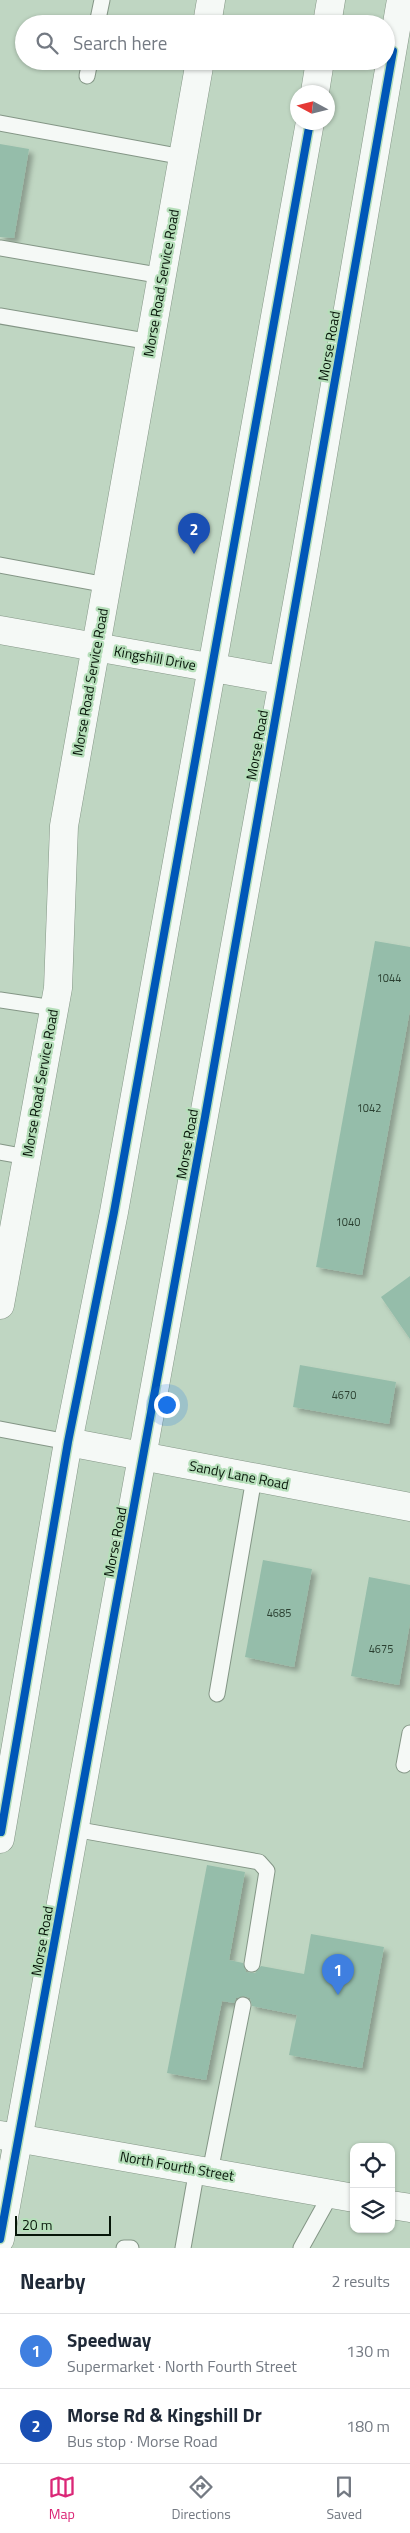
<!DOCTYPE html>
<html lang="en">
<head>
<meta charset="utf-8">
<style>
  :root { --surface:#fff; --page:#f6f6f7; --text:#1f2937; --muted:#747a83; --line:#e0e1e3; --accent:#db2777 }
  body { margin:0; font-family:"Titillium Web",sans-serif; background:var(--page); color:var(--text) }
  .controls { position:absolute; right:15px; bottom:15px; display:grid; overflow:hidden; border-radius:10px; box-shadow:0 1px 4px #0004 }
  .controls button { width:45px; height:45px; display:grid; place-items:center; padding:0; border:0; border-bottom:1px solid var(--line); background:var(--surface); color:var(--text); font:25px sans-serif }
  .compass { position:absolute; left:290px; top:85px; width:45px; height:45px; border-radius:50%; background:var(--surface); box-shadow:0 1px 4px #0004; rotate:277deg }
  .scale { position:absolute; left:15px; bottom:12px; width:96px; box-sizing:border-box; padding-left:5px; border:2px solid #061508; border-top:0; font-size:14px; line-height:18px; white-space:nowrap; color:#061508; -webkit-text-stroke:4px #b6dfba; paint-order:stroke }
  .you { position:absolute; left:166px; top:1404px; width:18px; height:18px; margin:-12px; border:4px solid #fff; border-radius:50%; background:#1a73e8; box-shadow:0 0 0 8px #1a73e833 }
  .badge { display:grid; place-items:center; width:32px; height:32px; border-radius:50%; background:var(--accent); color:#fff; font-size:16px; font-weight:700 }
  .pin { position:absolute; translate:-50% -41px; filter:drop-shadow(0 1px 2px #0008) }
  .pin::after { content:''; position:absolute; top:26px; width:18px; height:15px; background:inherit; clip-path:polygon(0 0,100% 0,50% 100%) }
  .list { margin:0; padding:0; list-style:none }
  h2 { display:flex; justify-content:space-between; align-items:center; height:65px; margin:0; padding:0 20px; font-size:21px }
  h2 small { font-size:16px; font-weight:400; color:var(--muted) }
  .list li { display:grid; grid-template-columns:32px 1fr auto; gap:15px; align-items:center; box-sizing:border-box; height:75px; padding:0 20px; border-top:1px solid var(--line) }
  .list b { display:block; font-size:19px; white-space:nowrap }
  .list p { margin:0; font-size:16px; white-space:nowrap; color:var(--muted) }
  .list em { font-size:16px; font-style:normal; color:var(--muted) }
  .icon { flex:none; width:28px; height:28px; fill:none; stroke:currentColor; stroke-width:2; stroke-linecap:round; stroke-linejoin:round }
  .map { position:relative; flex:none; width:410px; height:2248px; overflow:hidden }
  .search { position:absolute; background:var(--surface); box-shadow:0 1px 4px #0004; left:15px; right:15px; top:15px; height:55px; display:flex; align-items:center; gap:12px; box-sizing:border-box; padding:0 18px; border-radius:28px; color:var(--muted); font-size:19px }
  .sheet { height:215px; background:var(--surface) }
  nav { display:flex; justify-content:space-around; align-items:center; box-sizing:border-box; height:70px; border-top:1px solid var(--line); background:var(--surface); font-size:14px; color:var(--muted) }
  nav a { display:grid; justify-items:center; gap:2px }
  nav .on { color:var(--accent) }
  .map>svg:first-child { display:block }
</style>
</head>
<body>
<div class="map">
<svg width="410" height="2248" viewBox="0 0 410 2248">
  <defs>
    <filter id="shadow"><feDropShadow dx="4.5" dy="4.5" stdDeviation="2.5" flood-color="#0004"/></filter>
  </defs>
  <rect width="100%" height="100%" fill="#bfd6c2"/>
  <!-- building -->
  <g fill="#95bdaa" filter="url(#shadow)">
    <polygon points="0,144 29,149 14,238 0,237"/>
    <polygon points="375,941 410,947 410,1010 362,1275 316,1267"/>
    <polygon points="410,1276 410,1339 381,1297"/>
    <polygon points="300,1365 396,1382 389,1424 293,1407"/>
    <polygon points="263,1560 312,1569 294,1667 245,1657"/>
    <polygon points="369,1577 410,1585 410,1623 399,1685 351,1676"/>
    <polygon points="207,1865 245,1872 229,1960 243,1963 246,1972 255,1973 261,1966 304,1974 311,1934 384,1947 362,2068 289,2055 297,2015 252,2006 250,1998 244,1996 236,1998 234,2003 222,2001 206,2080 167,2073"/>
  </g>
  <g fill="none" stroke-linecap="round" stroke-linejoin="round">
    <!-- lane casing -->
    <g stroke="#849686" stroke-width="17">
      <g id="lane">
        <polyline points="97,24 102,0"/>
        <polyline points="87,76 90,61"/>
        <polyline points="0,123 183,157"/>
        <polyline points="0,248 163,276"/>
        <polyline points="0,316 151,342"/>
        <polyline points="0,565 107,585"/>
        <polyline points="0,1000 54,1008"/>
        <polyline points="0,1152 27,1157"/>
        <polyline points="0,1429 68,1442"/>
        <polyline points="217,1694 254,1478"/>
        <polyline points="404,1765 410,1733"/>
        <polyline points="74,1829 259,1862 267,1871 252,1964"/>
        <polyline points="210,2172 243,2005"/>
        <polyline points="124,2248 131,2248"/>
        <polyline points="183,2248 197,2169"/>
        <polyline points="301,2248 331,2194"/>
      </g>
    </g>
    <!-- street casing -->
    <g stroke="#849686" stroke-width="29">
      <g id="street">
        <polyline points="207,24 211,0"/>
        <polyline points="0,630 281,680"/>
        <polyline points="0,1305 58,988 64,826 200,61"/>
        <polyline points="68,1442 410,1507"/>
        <polyline points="0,2135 354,2198"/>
        <polyline points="391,2205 410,2208"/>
      </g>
    </g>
    <!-- primary casing -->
    <g stroke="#849686" stroke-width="29">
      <g id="primary">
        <polyline points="327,24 331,0"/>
        <polyline points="315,92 320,61"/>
        <polyline points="0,1839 68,1442 114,1212 310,122"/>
        <polyline points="0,2239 304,565 401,0"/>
      </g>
    </g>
    <!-- lane -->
    <use href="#lane" stroke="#f5f9f6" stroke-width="15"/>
    <!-- street -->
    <use href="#street" stroke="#f5f9f6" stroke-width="28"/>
    <!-- primary -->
    <use href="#primary" stroke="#f5f9f6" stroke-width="28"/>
    <!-- cycleway casing -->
    <g stroke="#b6dfba" stroke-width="11">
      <g id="cycleway">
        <polyline points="1,1832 68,1442 114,1212 310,122"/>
        <polyline points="0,2239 205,1117 393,51"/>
      </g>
    </g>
    <!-- cycleway -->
    <use href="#cycleway" stroke="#0057b8" stroke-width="8"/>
  </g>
  <g text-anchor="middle" stroke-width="4.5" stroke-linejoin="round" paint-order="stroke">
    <!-- number labels -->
    <g font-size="11" fill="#2a3f30">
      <text x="389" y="982">1044</text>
      <text x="369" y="1112">1042</text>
      <text x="348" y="1226">1040</text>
      <text x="344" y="1399">4670</text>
      <text x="279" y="1617">4685</text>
      <text x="381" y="1653">4675</text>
    </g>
    <!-- street labels -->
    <g font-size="14" fill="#061508" stroke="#b6dfba">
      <text transform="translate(161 283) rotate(-80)" y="5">Morse Road Service Road</text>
      <text transform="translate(329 346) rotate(-80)" y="5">Morse Road</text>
      <text transform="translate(155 658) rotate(10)" y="5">Kingshill Drive</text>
      <text transform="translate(90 682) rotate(-80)" y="5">Morse Road Service Road</text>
      <text transform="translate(257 745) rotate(-80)" y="5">Morse Road</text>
      <text transform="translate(40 1083) rotate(-80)" y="5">Morse Road Service Road</text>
      <text transform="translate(187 1144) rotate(-80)" y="5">Morse Road</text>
      <text transform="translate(239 1475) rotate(11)" y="5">Sandy Lane Road</text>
      <text transform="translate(115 1542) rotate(-79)" y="5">Morse Road</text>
      <text transform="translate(42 1941) rotate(-80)" y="5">Morse Road</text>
      <text transform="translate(177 2166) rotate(10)" y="5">North Fourth Street</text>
    </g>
  </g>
</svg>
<div class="controls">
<button><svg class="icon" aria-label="locate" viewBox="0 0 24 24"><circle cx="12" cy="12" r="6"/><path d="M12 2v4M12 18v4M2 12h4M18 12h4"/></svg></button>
<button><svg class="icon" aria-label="layers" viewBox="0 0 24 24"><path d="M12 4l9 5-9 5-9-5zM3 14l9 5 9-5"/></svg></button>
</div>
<svg class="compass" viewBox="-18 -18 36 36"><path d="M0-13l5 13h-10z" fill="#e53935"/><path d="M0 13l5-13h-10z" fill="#747a83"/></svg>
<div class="scale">20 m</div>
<div class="you"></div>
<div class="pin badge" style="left:338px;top:1995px;background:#3f7fe0">1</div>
<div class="pin badge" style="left:194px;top:554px;background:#1a4fb4">2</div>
<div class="search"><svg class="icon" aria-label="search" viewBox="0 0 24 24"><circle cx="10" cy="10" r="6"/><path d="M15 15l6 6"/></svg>Search here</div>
</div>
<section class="sheet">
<h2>Nearby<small>2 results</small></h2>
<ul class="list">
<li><span class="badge" style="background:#3f7fe0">1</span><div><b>Speedway</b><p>Supermarket · North Fourth Street</p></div><em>130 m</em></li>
<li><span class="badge" style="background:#1a4fb4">2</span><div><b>Morse Rd &amp; Kingshill Dr</b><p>Bus stop · Morse Road</p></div><em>180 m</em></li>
</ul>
</section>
<nav>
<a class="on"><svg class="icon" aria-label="map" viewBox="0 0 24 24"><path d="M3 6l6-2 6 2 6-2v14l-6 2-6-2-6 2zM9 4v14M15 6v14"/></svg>Map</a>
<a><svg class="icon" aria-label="directions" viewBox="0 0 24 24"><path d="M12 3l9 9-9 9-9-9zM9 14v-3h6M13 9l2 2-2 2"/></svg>Directions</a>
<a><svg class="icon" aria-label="saved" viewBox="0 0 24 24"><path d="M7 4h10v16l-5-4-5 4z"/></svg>Saved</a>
</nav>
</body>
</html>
